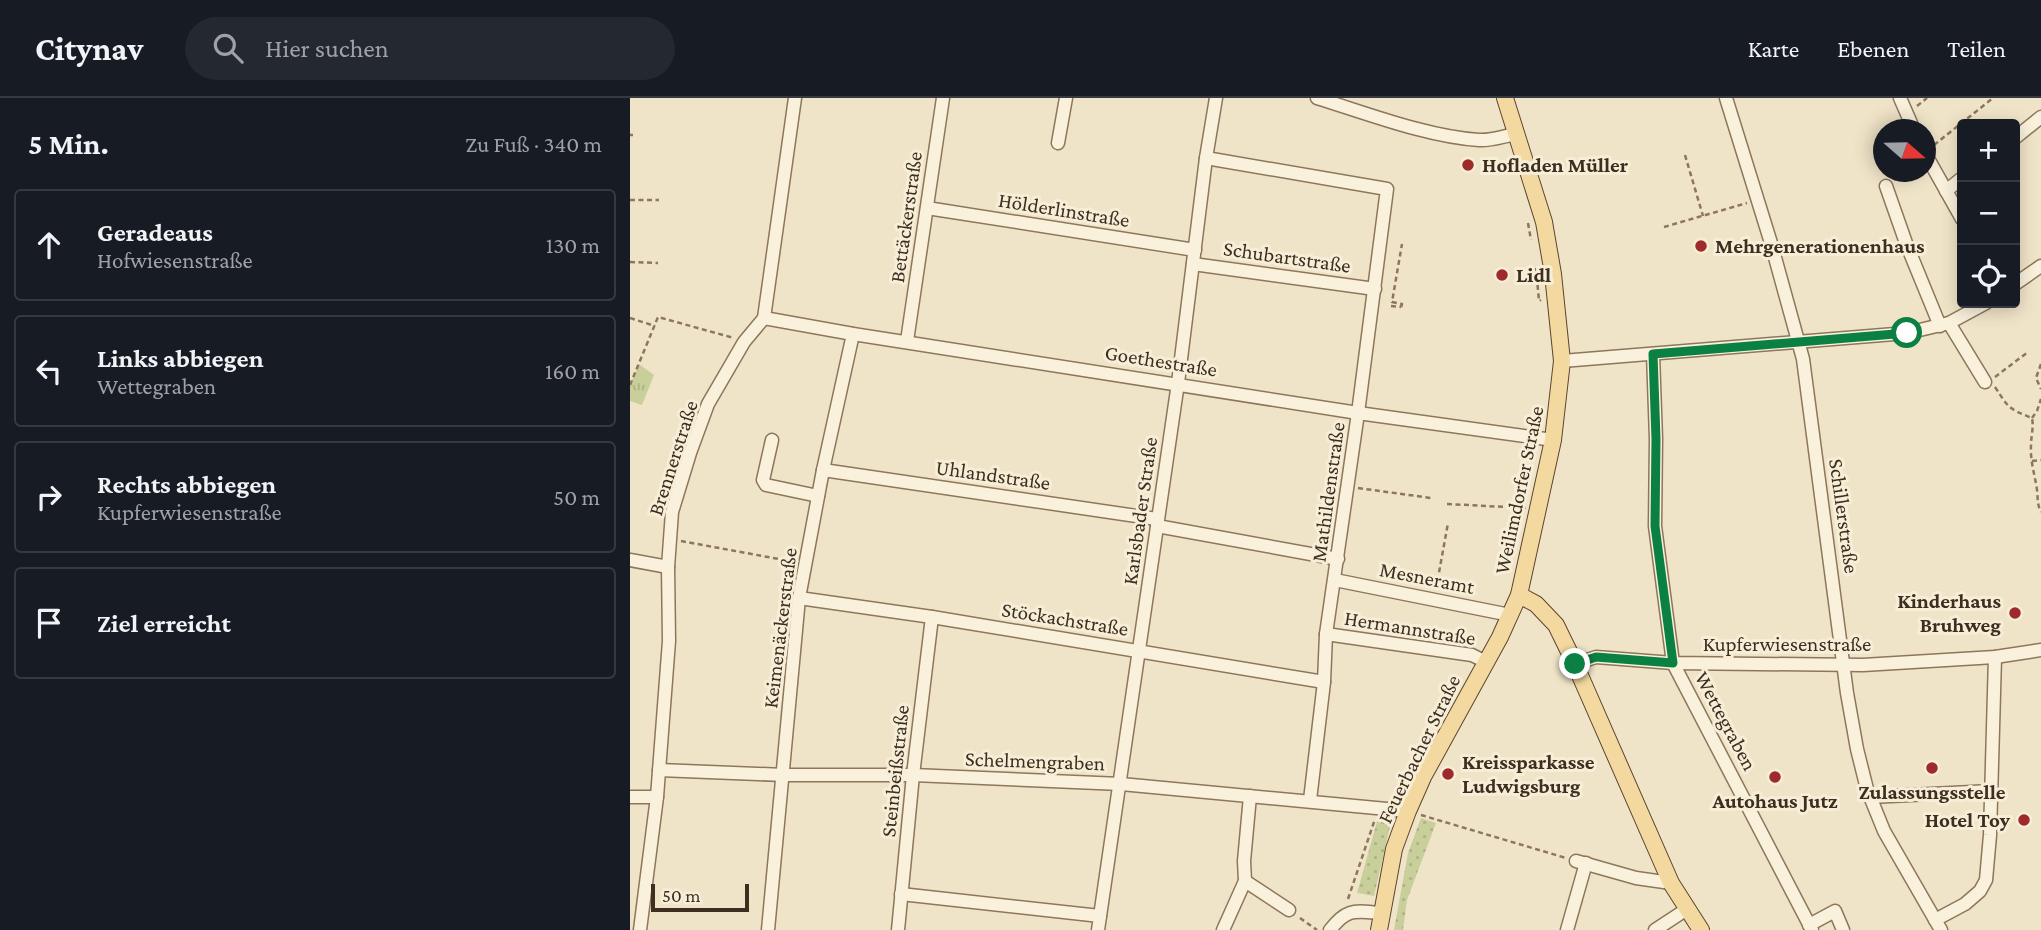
<!DOCTYPE html>
<html lang="de">
<head>
<meta charset="utf-8">
<style>
  :root { --surface:#171b24; --page:#242831; --text:#f1f3f6; --muted:#9ea1a6; --line:#363941 }
  body { margin:0; font-family:"Crimson Pro",serif; background:var(--page); color:var(--text) }
  .controls { position:absolute; right:21px; top:21px; display:grid; overflow:hidden; border-radius:7px; box-shadow:0 4px 18px #0003 }
  .controls button { width:63px; height:63px; display:grid; place-items:center; padding:0; border:0; border-bottom:2px solid var(--line); background:var(--surface); color:var(--text); font:35px sans-serif }
  .compass { position:absolute; left:1243px; top:21px; width:63px; height:63px; border-radius:50%; background:var(--surface); box-shadow:0 4px 18px #0003; rotate:110deg }
  .scale { position:absolute; left:21px; bottom:18px; width:98px; box-sizing:border-box; padding-left:7px; border:4px solid #3d2e20; border-top:0; font-size:19px; line-height:24px; white-space:nowrap; color:#3d2e20; -webkit-text-stroke:5px #f7eed8; paint-order:stroke }
  .stop { position:absolute; width:21px; height:21px; margin:-16px; border:5px solid #0b8043; border-radius:50%; background:#fff }
  .stop.end { background:#0b8043; border-color:#fff; box-shadow:0 2px 7px #0008 }
  .list { margin:0; padding:0; list-style:none }
  h2 { display:flex; justify-content:space-between; align-items:center; height:91px; margin:0; padding:0 28px; font-size:30px }
  h2 small { font-size:23px; font-weight:400; color:var(--muted) }
  .list li { display:grid; grid-template-columns:46px 1fr auto; gap:21px; align-items:center; box-sizing:border-box; height:112px; margin:0 14px 14px; padding:0 14px; border:2px solid var(--line); border-radius:7px }
  .list b { display:block; font-size:26px; white-space:nowrap }
  .list p { margin:0; font-size:23px; white-space:nowrap; color:var(--muted) }
  .list em { font-size:23px; font-style:normal; color:var(--muted) }
  .icon { flex:none; width:38px; height:38px; fill:none; stroke:currentColor; stroke-width:2; stroke-linecap:round; stroke-linejoin:round }
  .map { position:relative; flex:none; width:1411px; height:832px; overflow:hidden }
  header { display:flex; align-items:center; gap:42px; box-sizing:border-box; height:98px; padding:0 35px; background:var(--surface); border-bottom:2px solid var(--line) }
  header strong { font-size:33px }
  nav { display:flex; gap:38px; margin-inline-start:auto; font-size:24px }
  .search { width:490px; height:63px; background:var(--page); display:flex; align-items:center; gap:18px; box-sizing:border-box; padding:0 24px; border-radius:38px; color:var(--muted); font-size:26px }
  main { display:flex }
  aside { flex:1; background:var(--surface) }
  .map>svg:first-child { display:block }
</style>
</head>
<body>
<header>
<strong>Citynav</strong>
<div class="search"><svg class="icon" aria-label="search" viewBox="0 0 24 24"><circle cx="10" cy="10" r="6"/><path d="M15 15l6 6"/></svg>Hier suchen</div>
<nav><a>Karte</a><a>Ebenen</a><a>Teilen</a></nav>
</header>
<main>
<aside>
<h2>5 Min.<small>Zu Fuß · 340 m</small></h2>
<ul class="list">
<li><svg class="icon" aria-label="ahead" viewBox="0 0 24 24"><path d="M12 20V5M6 11l6-6 6 6"/></svg><div><b>Geradeaus</b><p>Hofwiesenstraße</p></div><em>130 m</em></li>
<li><svg class="icon" aria-label="left" viewBox="0 0 24 24"><path d="M17 20v-9H6M10 6l-5 5 5 5"/></svg><div><b>Links abbiegen</b><p>Wettegraben</p></div><em>160 m</em></li>
<li><svg class="icon" aria-label="right" viewBox="0 0 24 24"><path d="M7 20v-9h11M14 6l5 5-5 5"/></svg><div><b>Rechts abbiegen</b><p>Kupferwiesenstraße</p></div><em>50 m</em></li>
<li><svg class="icon" aria-label="arrive" viewBox="0 0 24 24"><path d="M6 21V4h12l-3 4 3 4H6"/></svg><div><b>Ziel erreicht</b></div></li>
</ul>
</aside>
<div class="map">
<svg width="1411" height="832" viewBox="0 0 1411 832">
  <defs>
    <pattern id="grass-dots" width="8" height="8" patternUnits="userSpaceOnUse" patternTransform="scale(1.75)"><rect width="8" height="8" fill="#c9cf9b"/><path d="M2 2h.1M6 6h.1" fill="none" stroke="#aeb285" stroke-width="1.8" stroke-linecap="round"/></pattern>
    <pattern id="park-tufts" width="24" height="20" patternUnits="userSpaceOnUse" patternTransform="scale(1.75)"><rect width="24" height="20" fill="#c9cf9b"/><path d="M3 7l-1-3M5 7V3M7 7l1-3M15 17l-1-3M17 17v-4M19 17l1-3" fill="none" stroke="#aeb285"/></pattern>
  </defs>
  <rect width="100%" height="100%" fill="#f0e4c8"/>
  <!-- grass -->
  <g fill="url(#grass-dots)">
    <polygon points="748,720 761,724 744,798 727,795"/>
    <polygon points="791,720 806,725 777,802 773,832 764,832 778,755"/>
  </g>
  <!-- park -->
  <polygon fill="url(#park-tufts)" points="9,266 24,277 12,307 0,303 0,287"/>
  <g fill="none" stroke-linecap="round" stroke-linejoin="round">
    <!-- minor casing -->
    <g stroke="#8d765c" stroke-width="15">
      <g id="minor">
        <path d="M 687,0 C 736,15 798,39 849,42 C 861,43 874,38 886,36"/>
        <polyline points="1096,0 1141,145 1173,261 1217,595 1227,651 1237,691 1254,733 1311,832"/>
        <polyline points="1270,0 1284,32"/>
        <polyline points="1385,40 1411,19"/>
        <polyline points="428,45 436,0"/>
        <polyline points="1296,57 1332,121"/>
        <polyline points="576,60 757,91 728,315 696,536 694,584 680,702"/>
        <polyline points="1256,88 1276,145 1310,228"/>
        <polyline points="1316,93 1332,80"/>
        <polyline points="297,110 565,152"/>
        <polyline points="563,166 745,191"/>
        <polyline points="1385,186 1411,168"/>
        <polyline points="134,220 223,236 728,315 923,342"/>
        <polyline points="1319,225 1355,284"/>
        <polyline points="277,243 313,0"/>
        <polyline points="1023,256 1026,341 1025,428 1043,565 1182,832"/>
        <polyline points="932,263 1277,235 1319,225 1356,205"/>
        <polyline points="142,342 133,382 136,387 188,398"/>
        <polyline points="193,372 527,421"/>
        <polyline points="527,428 708,461"/>
        <polyline points="0,462 38,469"/>
        <polyline points="705,482 880,517"/>
        <polyline points="169,500 302,519 694,584"/>
        <polyline points="696,536 842,557 856,564"/>
        <polyline points="945,566 966,559 1043,565 1233,567 1365,559 1411,552"/>
        <polyline points="29,672 154,677 283,677 491,686 778,713"/>
        <polyline points="0,699 27,699"/>
        <polyline points="1240,699 1362,693"/>
        <polyline points="946,763 1006,780 1041,785"/>
        <polyline points="615,783 614,763 620,698"/>
        <polyline points="271,796 470,818"/>
        <polyline points="1305,822 1335,806 1350,793 1356,782 1360,737 1365,559"/>
        <polyline points="1179,827 1205,813 1213,832"/>
        <polyline points="10,832 27,699 39,543 38,469 42,414 60,355 78,306 114,244 134,220 165,0"/>
        <polyline points="138,832 169,500 193,372 223,236"/>
        <polyline points="268,832 283,677 302,519"/>
        <polyline points="468,832 548,285 576,60 586,0"/>
        <polyline points="593,832 615,783 659,812"/>
        <path d="M 700,832 C 717,810 724,813 751,815"/>
        <polyline points="937,832 956,765"/>
        <polyline points="1025,832 1057,811"/>
      </g>
    </g>
    <!-- major casing -->
    <g stroke="#5b4430" stroke-width="18">
      <g id="major">
        <polyline points="889,497 906,506 926,527 945,566 1041,785 1071,832"/>
        <polyline points="749,832 764,751 778,713 793,679 870,539 889,497 923,342 932,263 923,176 914,124 875,0"/>
      </g>
    </g>
    <!-- path -->
    <g stroke="#8d765c" stroke-width="2.5" stroke-dasharray="5 3.5" stroke-linecap="butt">
      <polyline points="1287,8 1297,0"/>
      <polyline points="0,37 3,37"/>
      <polyline points="1304,47 1363,0"/>
      <polyline points="1055,57 1073,118"/>
      <polyline points="1264,82 1274,74"/>
      <polyline points="0,102 29,102"/>
      <polyline points="898,125 901,142"/>
      <polyline points="1034,129 1117,105"/>
      <polyline points="0,164 28,165"/>
      <polyline points="906,170 909,203 911,202"/>
      <polyline points="761,208 771,209"/>
      <polyline points="771,209 772,206 762,204 772,146"/>
      <polyline points="0,220 25,228"/>
      <polyline points="1411,266 1406,280 1411,291"/>
      <polyline points="1365,279 1398,254"/>
      <polyline points="0,287 28,219 104,240"/>
      <path d="M 1365,289 C 1379,310 1377,310 1402,320 C 1404,330 1401,337 1401,348 C 1400,363 1405,377 1407,392 C 1408,401 1407,406 1411,414"/>
      <polyline points="1402,320 1407,313 1411,301"/>
      <polyline points="1402,363 1411,362"/>
      <polyline points="728,390 801,400"/>
      <polyline points="817,406 896,410"/>
      <polyline points="51,443 165,464"/>
      <polyline points="806,491 818,425"/>
      <polyline points="791,717 936,760"/>
      <polyline points="718,801 745,721"/>
      <polyline points="670,820 687,832"/>
    </g>
    <!-- minor -->
    <use href="#minor" stroke="#faf1dc" stroke-width="12"/>
    <!-- major -->
    <use href="#major" stroke="#f3d9a0" stroke-width="16"/>
  </g>
  <g fill="none" stroke-linecap="round" stroke-linejoin="round">
    <!-- route -->
    <polyline stroke="#0b8043" stroke-width="9" points="945,566 966,559 1043,565 1025,428 1026,341 1023,256 1277,235"/>
  </g>
  <!-- markers -->
  <g fill="#9e2a2b" stroke="#f7eed8" stroke-width="2.5">
    <circle cx="838" cy="67" r="7"/>
    <circle cx="1071" cy="148" r="7"/>
    <circle cx="872" cy="177" r="7"/>
    <circle cx="1385" cy="515" r="7"/>
    <circle cx="1302" cy="670" r="7"/>
    <circle cx="818" cy="676" r="7"/>
    <circle cx="1145" cy="679" r="7"/>
    <circle cx="1394" cy="722" r="7"/>
  </g>
  <g text-anchor="middle" stroke-width="6" stroke-linejoin="round" paint-order="stroke">
    <!-- poi labels -->
    <g font-size="21" font-weight="bold" fill="#3d2e20" stroke="#f7eed8" text-anchor="start">
      <text x="852" y="74">Hofladen Müller</text>
      <text x="1085" y="155">Mehrgenerationenhaus</text>
      <text x="886" y="184">Lidl</text>
      <text x="1371" y="510" text-anchor="end">Kinderhaus<tspan x="1371" dy="24">Bruhweg</tspan></text>
      <text x="832" y="671">Kreissparkasse<tspan x="832" dy="24">Ludwigsburg</tspan></text>
      <text x="1302" y="701" text-anchor="middle">Zulassungsstelle</text>
      <text x="1145" y="710" text-anchor="middle">Autohaus Jutz</text>
      <text x="1380" y="729" text-anchor="end">Hotel Toy</text>
    </g>
    <!-- street labels -->
    <g font-size="21" fill="#3d2e20" stroke="#f7eed8">
      <text transform="translate(434 112) rotate(9)" y="7">Hölderlinstraße</text>
      <text transform="translate(276 119) rotate(-82)" y="7">Bettäckerstraße</text>
      <text transform="translate(657 159) rotate(8)" y="7">Schubartstraße</text>
      <text transform="translate(531 263) rotate(9)" y="7">Goethestraße</text>
      <text transform="translate(43 360) rotate(-72)" y="7">Brennerstraße</text>
      <text transform="translate(363 377) rotate(8)" y="7">Uhlandstraße</text>
      <text transform="translate(889 392) rotate(-78)" y="7">Weilimdorfer Straße</text>
      <text transform="translate(698 394) rotate(-82)" y="7">Mathildenstraße</text>
      <text transform="translate(510 413) rotate(-82)" y="7">Karlsbader Straße</text>
      <text transform="translate(1214 418) rotate(82)" y="7">Schillerstraße</text>
      <text transform="translate(797 480) rotate(11)" y="7">Mesneramt</text>
      <text transform="translate(435 521) rotate(9)" y="7">Stöckachstraße</text>
      <text transform="translate(150 530) rotate(-83)" y="7">Keimenäckerstraße</text>
      <text transform="translate(780 530) rotate(9)" y="7">Hermannstraße</text>
      <text x="1157" y="553">Kupferwiesenstraße</text>
      <text transform="translate(1096 623) rotate(62)" y="7">Wettegraben</text>
      <text transform="translate(789 651) rotate(-64)" y="7">Feuerbacher Straße</text>
      <text transform="translate(405 663) rotate(2)" y="7">Schelmengraben</text>
      <text transform="translate(265 673) rotate(-84)" y="7">Steinbeißstraße</text>
    </g>
  </g>
</svg>
<div class="controls">
<button>+</button>
<button>−</button>
<button><svg class="icon" aria-label="locate" viewBox="0 0 24 24"><circle cx="12" cy="12" r="6"/><path d="M12 2v4M12 18v4M2 12h4M18 12h4"/></svg></button>
</div>
<svg class="compass" viewBox="-18 -18 36 36"><path d="M0-13l5 13h-10z" fill="#e53935"/><path d="M0 13l5-13h-10z" fill="#9ea1a6"/></svg>
<div class="scale">50 m</div>
<div class="stop" style="left:1277px;top:235px"></div>
<div class="stop end" style="left:945px;top:566px"></div>
</div>
</main>
</body>
</html>
